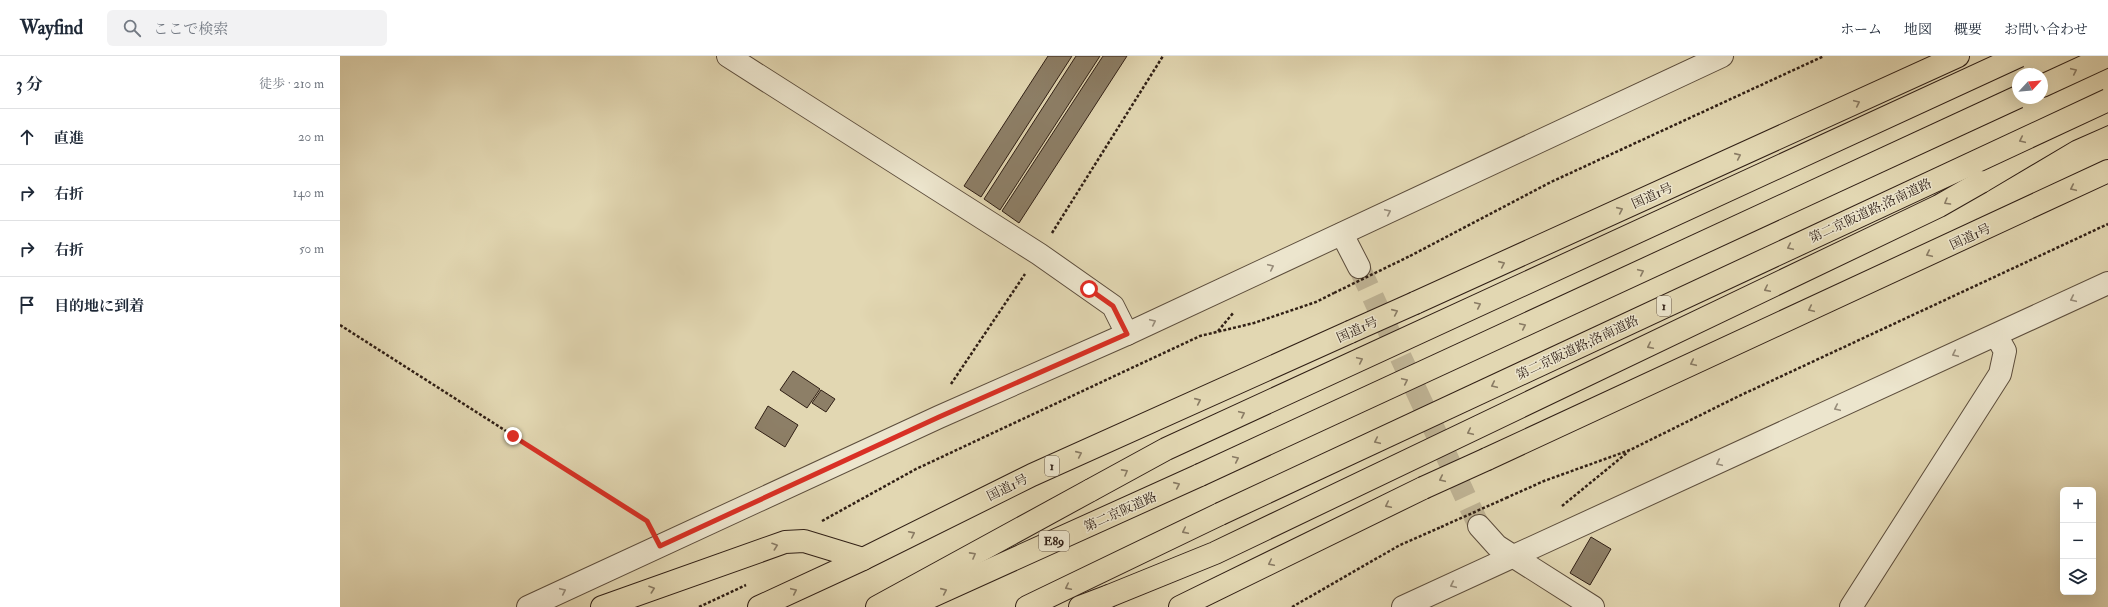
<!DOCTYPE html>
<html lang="ja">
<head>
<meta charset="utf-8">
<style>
  :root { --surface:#fff; --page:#f2f2f3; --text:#1f2937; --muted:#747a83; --line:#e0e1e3 }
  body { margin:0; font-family:"IM FELL Double Pica","Noto Serif JP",serif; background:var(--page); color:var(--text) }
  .controls { position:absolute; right:12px; bottom:12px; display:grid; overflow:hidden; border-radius:6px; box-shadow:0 4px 16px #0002 }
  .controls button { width:36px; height:36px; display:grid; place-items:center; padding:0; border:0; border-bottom:1px solid var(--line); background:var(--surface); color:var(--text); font:20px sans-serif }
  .compass { position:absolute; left:1672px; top:12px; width:36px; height:36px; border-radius:50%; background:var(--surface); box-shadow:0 4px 16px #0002; rotate:64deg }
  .stop { position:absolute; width:12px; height:12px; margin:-9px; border:3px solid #d93025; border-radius:50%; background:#fff }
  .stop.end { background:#d93025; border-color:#fff; box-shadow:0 1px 4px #0008 }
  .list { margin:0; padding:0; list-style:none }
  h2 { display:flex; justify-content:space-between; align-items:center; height:52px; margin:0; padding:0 16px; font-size:17px }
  h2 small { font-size:13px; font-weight:400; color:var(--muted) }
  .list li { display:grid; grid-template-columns:26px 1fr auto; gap:12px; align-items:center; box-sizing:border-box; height:56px; padding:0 16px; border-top:1px solid var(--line) }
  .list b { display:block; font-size:15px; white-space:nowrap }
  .list em { font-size:13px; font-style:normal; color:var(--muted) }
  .icon { flex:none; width:22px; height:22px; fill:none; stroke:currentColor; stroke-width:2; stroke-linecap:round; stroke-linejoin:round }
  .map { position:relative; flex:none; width:1768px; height:551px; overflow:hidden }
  header { display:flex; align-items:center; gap:24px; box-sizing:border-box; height:56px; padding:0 20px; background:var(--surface); border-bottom:1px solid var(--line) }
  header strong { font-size:19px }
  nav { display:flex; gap:22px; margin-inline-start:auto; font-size:14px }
  .search { width:280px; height:36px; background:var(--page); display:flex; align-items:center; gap:10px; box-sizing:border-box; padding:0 14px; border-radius:6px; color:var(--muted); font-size:15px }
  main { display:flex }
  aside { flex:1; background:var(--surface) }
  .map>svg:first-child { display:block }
</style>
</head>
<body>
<header>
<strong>Wayfind</strong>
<div class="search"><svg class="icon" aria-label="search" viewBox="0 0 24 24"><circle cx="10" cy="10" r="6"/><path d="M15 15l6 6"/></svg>ここで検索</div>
<nav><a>ホーム</a><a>地図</a><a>概要</a><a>お問い合わせ</a></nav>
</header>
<main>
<aside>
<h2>3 分<small>徒歩 · 210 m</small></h2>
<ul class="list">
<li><svg class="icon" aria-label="ahead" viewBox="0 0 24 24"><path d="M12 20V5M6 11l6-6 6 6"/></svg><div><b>直進</b></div><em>20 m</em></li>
<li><svg class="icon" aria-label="right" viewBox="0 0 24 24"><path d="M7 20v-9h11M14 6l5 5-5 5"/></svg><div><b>右折</b></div><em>140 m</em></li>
<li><svg class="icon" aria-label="right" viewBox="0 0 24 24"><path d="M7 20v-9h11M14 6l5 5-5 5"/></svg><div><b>右折</b></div><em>50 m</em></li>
<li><svg class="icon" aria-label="arrive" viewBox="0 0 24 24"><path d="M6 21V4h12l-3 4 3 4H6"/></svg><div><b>目的地に到着</b></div></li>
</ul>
</aside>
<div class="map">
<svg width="1768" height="551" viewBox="0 0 1768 551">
  <rect width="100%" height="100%" fill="#e2d7b2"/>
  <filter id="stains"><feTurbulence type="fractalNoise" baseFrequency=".005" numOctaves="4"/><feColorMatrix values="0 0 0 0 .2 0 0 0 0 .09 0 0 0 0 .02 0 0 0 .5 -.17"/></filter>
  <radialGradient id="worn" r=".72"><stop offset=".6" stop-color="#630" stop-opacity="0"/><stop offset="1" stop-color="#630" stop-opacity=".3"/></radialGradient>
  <!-- building -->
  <g fill="#8d7f67" stroke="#301f15">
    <polygon points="708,0 732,0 641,141 624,130"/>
    <polygon points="736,0 760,0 660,154 644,143"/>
    <polygon points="763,0 787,0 679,167 662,155"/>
    <polygon points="453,315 480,333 467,352 440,334"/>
    <polygon points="481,334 495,343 486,356 472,347"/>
    <polygon points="428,350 458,369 445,391 415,372"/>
    <polygon points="1251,481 1271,493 1250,529 1230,517"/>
  </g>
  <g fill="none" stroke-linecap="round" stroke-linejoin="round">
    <!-- street-tunnel -->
    <polyline stroke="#beb293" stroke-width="22" stroke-dasharray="22 11" stroke-linecap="butt" points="1019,211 1139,470"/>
    <!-- street casing -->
    <g stroke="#5c4d3c" stroke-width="24">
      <g id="street">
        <polyline points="388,0 699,198 773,250 787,278"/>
        <polyline points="1002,178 1019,211"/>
        <polyline points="1139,470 1157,490 1253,551"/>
        <polyline points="188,551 599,361 787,278 1382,0"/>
        <polyline points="1063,551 1768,227"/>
        <polyline points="1511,551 1660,318 1665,295 1656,279"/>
      </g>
    </g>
    <!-- highway casing -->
    <g stroke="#301f15" stroke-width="24">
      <g id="highway">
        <polyline points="1702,30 1767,0"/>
        <polyline points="1641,126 1727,75 1768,57"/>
        <polyline points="1075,247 1618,0"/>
        <polyline points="1147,403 1768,115"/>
        <polyline points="262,551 445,486 464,485 523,503"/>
        <polyline points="419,551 523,503 692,419 1010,276"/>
        <polyline points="537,551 751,434"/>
        <polyline points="568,551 860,419"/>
        <polyline points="687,551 880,458"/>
        <polyline points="740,551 769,540"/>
        <polyline points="840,551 1083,432"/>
      </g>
    </g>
    <!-- path -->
    <g stroke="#301f15" stroke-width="2.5" stroke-dasharray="3 2" stroke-linecap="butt">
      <polyline points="712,177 823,0"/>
      <polyline points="1070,200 1211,126 1484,0"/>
      <polyline points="0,269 307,465 309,470"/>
      <polyline points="878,275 894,256"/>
      <polyline points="611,328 685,218"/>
      <polyline points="1166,442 1204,425 1290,394 1399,340 1768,168"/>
      <polyline points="1222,450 1288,396"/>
      <polyline points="482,465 576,413 860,280 914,267 976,246 994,237"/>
      <polyline points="359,551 406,529"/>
      <polyline points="952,551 1060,489 1101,471"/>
    </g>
    <!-- street -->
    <use href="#street" stroke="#ece5cd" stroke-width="22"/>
    <!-- highway -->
    <use href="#highway" stroke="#e2d7b2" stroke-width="22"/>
    <!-- highway-bridge casing -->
    <g stroke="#301f15" stroke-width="24" stroke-linecap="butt">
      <g id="highway-bridge">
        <polyline points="1010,276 1075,247"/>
        <polyline points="860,419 1678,41"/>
        <polyline points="1083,432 1147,403"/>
        <polyline points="751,434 826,393 1679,0"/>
        <polyline points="880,458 1768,44"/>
        <polyline points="769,540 875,497 1599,150 1641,126"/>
      </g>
    </g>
    <!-- path-bridge -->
    <g stroke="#301f15" stroke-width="2.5" stroke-dasharray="3 2" stroke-linecap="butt">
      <polyline points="994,237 1070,200"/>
      <polyline points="1101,471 1166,442"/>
    </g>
    <!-- highway-bridge -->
    <use href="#highway-bridge" stroke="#e2d7b2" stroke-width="22"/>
  </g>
  <!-- one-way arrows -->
  <defs><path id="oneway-chevron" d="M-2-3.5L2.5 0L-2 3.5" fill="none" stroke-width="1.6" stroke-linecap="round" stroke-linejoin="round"/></defs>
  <g stroke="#897b64">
    <use href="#oneway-chevron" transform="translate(1734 15) rotate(-25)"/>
    <use href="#oneway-chevron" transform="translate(1517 47) rotate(-25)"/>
    <use href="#oneway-chevron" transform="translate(1682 84) rotate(155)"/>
    <use href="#oneway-chevron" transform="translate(1398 100) rotate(-24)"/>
    <use href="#oneway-chevron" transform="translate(1733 132) rotate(155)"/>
    <use href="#oneway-chevron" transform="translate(1607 146) rotate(150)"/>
    <use href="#oneway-chevron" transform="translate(1280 154) rotate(-24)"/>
    <use href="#oneway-chevron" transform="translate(1450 191) rotate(155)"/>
    <use href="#oneway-chevron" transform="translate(1589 198) rotate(155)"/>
    <use href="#oneway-chevron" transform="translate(1162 208) rotate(-24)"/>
    <use href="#oneway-chevron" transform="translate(1301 216) rotate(-25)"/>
    <use href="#oneway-chevron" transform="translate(1427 233) rotate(154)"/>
    <use href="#oneway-chevron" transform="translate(1138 249) rotate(-25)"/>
    <use href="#oneway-chevron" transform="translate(1471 253) rotate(155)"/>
    <use href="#oneway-chevron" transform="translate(1055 256) rotate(-24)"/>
    <use href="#oneway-chevron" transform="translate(1183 270) rotate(-25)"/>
    <use href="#oneway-chevron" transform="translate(1310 290) rotate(154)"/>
    <use href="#oneway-chevron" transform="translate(1020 304) rotate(-25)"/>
    <use href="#oneway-chevron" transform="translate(1353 307) rotate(155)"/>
    <use href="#oneway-chevron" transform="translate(1065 325) rotate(-25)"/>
    <use href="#oneway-chevron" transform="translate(1154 329) rotate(155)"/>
    <use href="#oneway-chevron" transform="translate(858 345) rotate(-24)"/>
    <use href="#oneway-chevron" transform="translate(902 358) rotate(-25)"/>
    <use href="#oneway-chevron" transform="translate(1130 376) rotate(155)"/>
    <use href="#oneway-chevron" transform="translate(1037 385) rotate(155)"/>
    <use href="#oneway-chevron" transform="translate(739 398) rotate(-24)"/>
    <use href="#oneway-chevron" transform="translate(896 403) rotate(-25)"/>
    <use href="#oneway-chevron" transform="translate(785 416) rotate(-29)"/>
    <use href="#oneway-chevron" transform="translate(1102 423) rotate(155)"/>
    <use href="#oneway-chevron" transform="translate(837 429) rotate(-24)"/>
    <use href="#oneway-chevron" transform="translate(1048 449) rotate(154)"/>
    <use href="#oneway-chevron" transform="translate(845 475) rotate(154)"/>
    <use href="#oneway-chevron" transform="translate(572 478) rotate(-26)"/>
    <use href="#oneway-chevron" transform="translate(435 490) rotate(-19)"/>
    <use href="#oneway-chevron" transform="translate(633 499) rotate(-29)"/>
    <use href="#oneway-chevron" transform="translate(931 507) rotate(154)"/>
    <use href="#oneway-chevron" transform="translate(728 531) rotate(154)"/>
    <use href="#oneway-chevron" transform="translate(312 533) rotate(-19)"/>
    <use href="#oneway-chevron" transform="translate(454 535) rotate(-25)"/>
    <use href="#oneway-chevron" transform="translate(604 535) rotate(-24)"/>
  </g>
  <g stroke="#978c7a">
    <use href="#oneway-chevron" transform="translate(1048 156) rotate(-25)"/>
    <use href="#oneway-chevron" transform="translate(931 211) rotate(-25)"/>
    <use href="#oneway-chevron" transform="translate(1733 243) rotate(155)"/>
    <use href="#oneway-chevron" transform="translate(813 266) rotate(-25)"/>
    <use href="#oneway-chevron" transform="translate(1615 298) rotate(155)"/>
    <use href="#oneway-chevron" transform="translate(1497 352) rotate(155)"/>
    <use href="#oneway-chevron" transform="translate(1379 407) rotate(155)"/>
    <use href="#oneway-chevron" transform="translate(1113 529) rotate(155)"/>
    <use href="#oneway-chevron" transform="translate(223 535) rotate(-25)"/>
  </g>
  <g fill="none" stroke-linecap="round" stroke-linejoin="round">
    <!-- route -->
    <polyline stroke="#d93025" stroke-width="5" points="173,380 307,465 320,490 599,361 787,278 773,250 749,233"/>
  </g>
  <g text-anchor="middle" stroke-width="3" stroke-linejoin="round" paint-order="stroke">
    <!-- shield labels -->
    <g fill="#ece5cd" stroke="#685a4c" stroke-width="1">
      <rect x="1317" y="240" width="14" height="20" rx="3"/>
      <rect x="705" y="400" width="14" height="20" rx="3"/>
      <rect x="699" y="475" width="30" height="20" rx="3"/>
    </g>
    <g font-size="12" font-weight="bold" fill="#301f15">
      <text x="1324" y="254">1</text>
      <text x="712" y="414">1</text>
      <text x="714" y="489">E89</text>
    </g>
    <!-- street labels -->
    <g font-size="13" fill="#301f15" stroke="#ece5cd">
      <text transform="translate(1312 139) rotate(-24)" y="5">国道1号</text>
      <text transform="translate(1530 154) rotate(-25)" y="5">第二京阪道路;洛南道路</text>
      <text transform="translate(1630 180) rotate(-25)" y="5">国道1号</text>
      <text transform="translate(1017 273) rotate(-24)" y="5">国道1号</text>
      <text transform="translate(1237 291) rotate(-25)" y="5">第二京阪道路;洛南道路</text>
      <text transform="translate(667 431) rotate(-26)" y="5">国道1号</text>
      <text transform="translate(780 455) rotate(-24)" y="5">第二京阪道路</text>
    </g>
  </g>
  <rect width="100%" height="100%" filter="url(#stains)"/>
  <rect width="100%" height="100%" fill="url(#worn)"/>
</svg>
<div class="controls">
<button>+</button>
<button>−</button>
<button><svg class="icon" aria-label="layers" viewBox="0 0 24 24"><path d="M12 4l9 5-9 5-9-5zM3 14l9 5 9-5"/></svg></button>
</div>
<svg class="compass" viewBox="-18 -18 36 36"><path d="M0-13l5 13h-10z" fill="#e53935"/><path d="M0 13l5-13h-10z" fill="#747a83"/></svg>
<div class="stop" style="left:749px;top:233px"></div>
<div class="stop end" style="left:173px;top:380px"></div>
</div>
</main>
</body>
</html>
